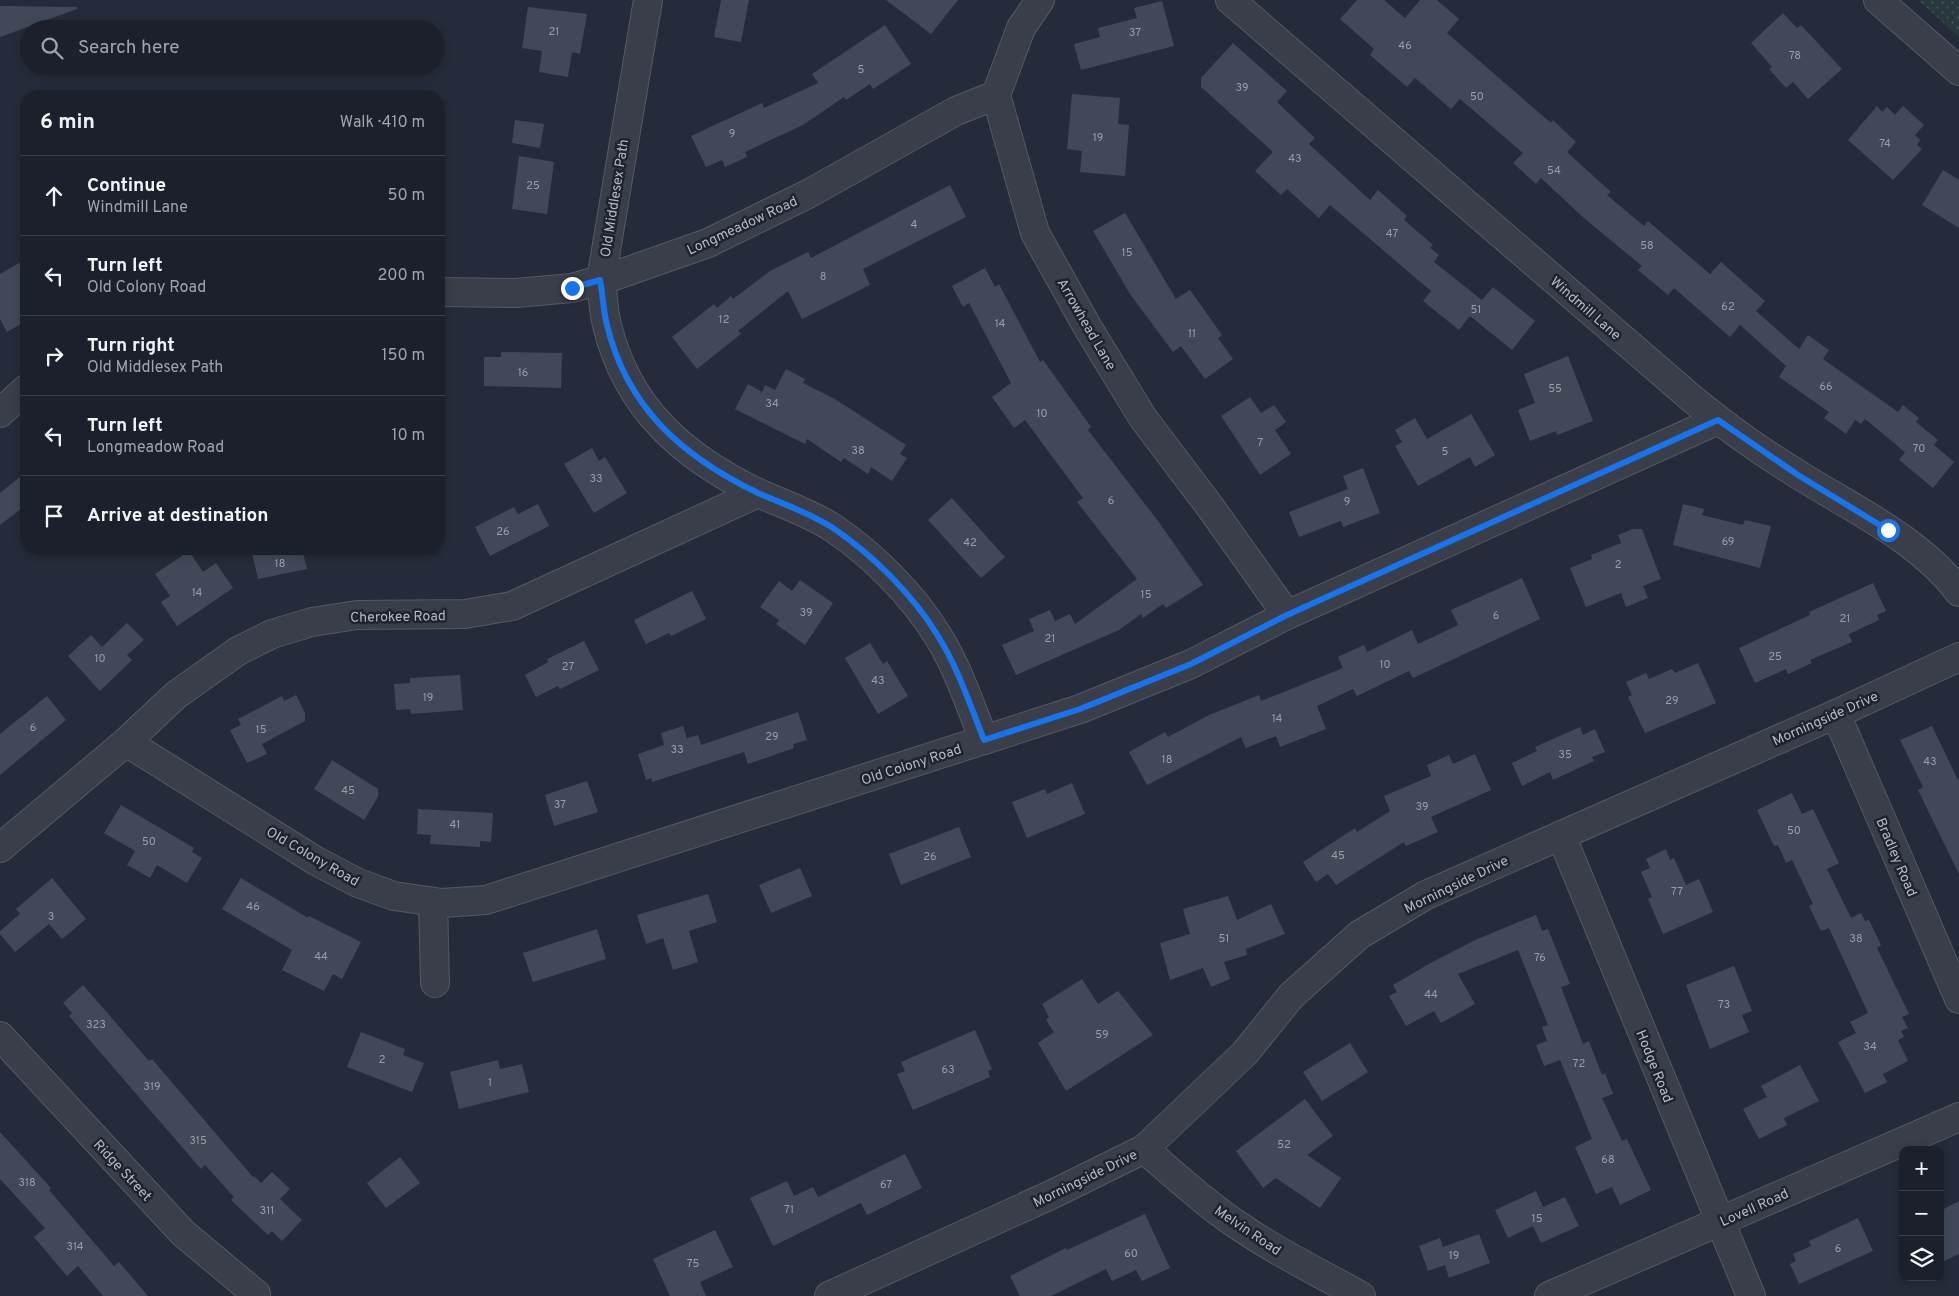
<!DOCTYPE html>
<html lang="en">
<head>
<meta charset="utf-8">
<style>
  :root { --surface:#1c202c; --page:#252834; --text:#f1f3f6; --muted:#a0a3a9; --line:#3a3e48 }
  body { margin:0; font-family:Overpass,sans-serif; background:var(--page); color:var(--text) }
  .controls { position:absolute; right:15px; bottom:15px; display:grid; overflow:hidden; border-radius:10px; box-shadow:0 2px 8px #0003 }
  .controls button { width:45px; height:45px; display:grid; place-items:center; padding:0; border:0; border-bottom:1px solid var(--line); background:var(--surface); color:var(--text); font:25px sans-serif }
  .stop { position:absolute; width:15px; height:15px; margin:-11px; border:4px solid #1a73e8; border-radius:50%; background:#fff }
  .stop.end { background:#1a73e8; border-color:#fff; box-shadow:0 1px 5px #0008 }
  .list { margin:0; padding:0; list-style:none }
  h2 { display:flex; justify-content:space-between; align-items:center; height:65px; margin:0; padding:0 20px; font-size:21px }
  h2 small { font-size:16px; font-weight:400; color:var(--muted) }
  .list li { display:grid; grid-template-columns:32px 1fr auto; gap:15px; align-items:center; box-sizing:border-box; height:80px; padding:0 20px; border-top:1px solid var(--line) }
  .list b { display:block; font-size:19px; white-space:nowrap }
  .list p { margin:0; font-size:16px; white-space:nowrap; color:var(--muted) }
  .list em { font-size:16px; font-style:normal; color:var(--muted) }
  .icon { flex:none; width:28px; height:28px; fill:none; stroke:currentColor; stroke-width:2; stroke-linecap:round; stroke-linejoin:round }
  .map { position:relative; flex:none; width:1959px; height:1296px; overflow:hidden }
  .search { position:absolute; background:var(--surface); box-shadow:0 2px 8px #0003; left:20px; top:20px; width:425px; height:55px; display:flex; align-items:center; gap:12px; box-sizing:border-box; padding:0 18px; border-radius:28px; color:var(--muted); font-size:19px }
  .panel { position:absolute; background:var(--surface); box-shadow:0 2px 8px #0003; left:20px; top:90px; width:425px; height:465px; border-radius:20px }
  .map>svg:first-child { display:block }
</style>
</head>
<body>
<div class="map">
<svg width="1959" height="1296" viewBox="0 0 1959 1296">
  <defs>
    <pattern id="grass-dots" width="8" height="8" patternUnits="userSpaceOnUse" patternTransform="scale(1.25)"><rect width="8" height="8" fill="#28383c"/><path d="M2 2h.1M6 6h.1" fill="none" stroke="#455357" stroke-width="1.8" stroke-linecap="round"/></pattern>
  </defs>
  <rect width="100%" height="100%" fill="#252b3a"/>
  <!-- grass -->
  <polygon fill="url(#grass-dots)" points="1918,0 1959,0 1959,37"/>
  <!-- building -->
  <g fill="#414959">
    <polygon points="721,0 749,0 741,42 714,37"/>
    <polygon points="886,0 958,0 931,34"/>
    <polygon points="1357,0 1384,0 1405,18 1420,0 1437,0 1459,19 1447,33 1551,123 1553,120 1576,142 1567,152 1611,192 1607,195 1644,226 1648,221 1710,274 1721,262 1765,301 1756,311 1799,349 1808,335 1829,350 1823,359 1898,412 1903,405 1919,418 1916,422 1938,440 1934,445 1954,462 1933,488 1899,460 1905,452 1865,419 1861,424 1855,420 1846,434 1824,418 1829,412 1779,377 1786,366 1740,325 1730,337 1674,288 1668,295 1638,270 1642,266 1585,219 1541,178 1536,184 1513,163 1523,153 1460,99 1451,109 1415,78 1407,87 1370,55 1374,49 1340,19"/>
    <polygon points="1162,1 1174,46 1081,70 1074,44 1100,37 1098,28 1137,18 1134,8"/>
    <polygon points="0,6 77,7 77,9 0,37"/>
    <polygon points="528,7 587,14 580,54 572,52 568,77 539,72 542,51 522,48"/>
    <polygon points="1783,13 1797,28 1801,25 1842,69 1808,99 1793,82 1786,88 1769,69 1772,67 1751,43"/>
    <polygon points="885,25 911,64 873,89 870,84 846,100 844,97 803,125 745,152 747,157 725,167 722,160 706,167 691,136 762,103 764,108 818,83 812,74"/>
    <polygon points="1233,43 1287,91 1277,102 1315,138 1309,144 1370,200 1378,190 1407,216 1404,220 1433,245 1430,248 1439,255 1434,262 1482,300 1493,287 1535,321 1512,350 1470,316 1459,330 1423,301 1431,291 1330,205 1319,218 1287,189 1281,195 1255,171 1273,152 1201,87 1201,78"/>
    <polygon points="1072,94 1120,98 1118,124 1129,125 1125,176 1080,172 1082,151 1067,149"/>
    <polygon points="1877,106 1882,112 1887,107 1895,115 1903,106 1924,125 1915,135 1920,140 1917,145 1922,149 1893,180 1848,140"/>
    <polygon points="515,120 544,124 540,148 512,143"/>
    <polygon points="519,156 554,162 547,214 512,209"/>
    <polygon points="1943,170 1959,180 1959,228 1922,205"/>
    <polygon points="950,185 966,217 863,269 870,285 802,319 788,291 738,331 741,334 697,369 672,337 714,304 717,308 731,296 733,299 770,271 808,252 811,258"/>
    <polygon points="1125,213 1176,299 1190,290 1222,335 1218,338 1233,359 1205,379 1181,346 1173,352 1130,294 1093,231"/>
    <polygon points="26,259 26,321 7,332 0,319 0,274"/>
    <polygon points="985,268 995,287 999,284 1040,362 1043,360 1091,427 1088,430 1158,521 1203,585 1166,608 1163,604 1143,618 1141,614 1119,630 1016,675 1002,645 1034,631 1029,619 1050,610 1055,621 1070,614 1075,624 1137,579 1077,502 1083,498 1025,420 1014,428 992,397 1011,383 969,303 963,307 952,286"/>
    <polygon points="501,352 562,353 561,388 484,386 484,357 501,357"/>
    <polygon points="1568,356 1593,421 1557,435 1556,431 1530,441 1518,410 1535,403 1524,374"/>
    <polygon points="786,369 805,379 803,383 835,399 906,445 900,454 907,458 892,481 871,467 868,474 844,458 841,462 807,439 805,444 735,409 748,384 762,392 765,385 775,390"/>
    <polygon points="1250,397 1261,413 1274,405 1286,422 1275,430 1291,454 1260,475 1221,416"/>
    <polygon points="1471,414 1495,455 1475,467 1470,457 1418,486 1395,446 1402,442 1395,430 1415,418 1427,439"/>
    <polygon points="592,448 599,461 605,457 627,493 594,513 564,464"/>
    <polygon points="1363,468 1380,513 1343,527 1341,521 1299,537 1289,512 1348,489 1343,476"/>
    <polygon points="26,472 26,505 0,525 0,493"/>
    <polygon points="952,498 1005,557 981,578 928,520"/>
    <polygon points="538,504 549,526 490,556 475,527 514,507 518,514"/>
    <polygon points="1683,504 1704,509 1702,515 1743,525 1745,520 1771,526 1760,568 1673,545"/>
    <polygon points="1633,529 1642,529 1661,579 1643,586 1648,598 1626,607 1621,593 1586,607 1570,568 1592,559 1591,555 1621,543 1618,535"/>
    <polygon points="251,549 302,549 307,569 258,579"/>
    <polygon points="189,551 203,572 216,563 233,588 177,626 161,602 170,596 155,574"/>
    <polygon points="1522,578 1540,619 1413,678 1409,671 1357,696 1353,689 1317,706 1326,729 1280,747 1276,736 1246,748 1241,737 1147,785 1129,752 1165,732 1168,737 1209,715 1259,695 1261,701 1343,668 1338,657 1364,645 1367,652 1412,630 1418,644 1458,625 1451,610"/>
    <polygon points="800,580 833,603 805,645 776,624 779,620 760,607 779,581 792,591"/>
    <polygon points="1873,583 1886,611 1877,615 1879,620 1849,634 1852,642 1810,660 1812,663 1788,674 1786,669 1755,683 1739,648 1810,615 1809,612"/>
    <polygon points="692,591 706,619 671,636 669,633 646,644 634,620"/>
    <polygon points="127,623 144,640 127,655 132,660 100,691 68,656 91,635 102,647"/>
    <polygon points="584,641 599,670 560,689 558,686 536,697 525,675 548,662 547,659"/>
    <polygon points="870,643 883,664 887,661 908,696 878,714 845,658"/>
    <polygon points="1698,663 1716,703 1645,733 1628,697 1632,695 1626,682 1646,673 1649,679 1672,669 1675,673"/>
    <polygon points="460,675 463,710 411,714 410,709 396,710 394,684 410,683 410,678"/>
    <polygon points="296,695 305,713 305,721 262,744 267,754 247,763 230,730 241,725 238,719 282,696 284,701"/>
    <polygon points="47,696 66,720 0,775 0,734"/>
    <polygon points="798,712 807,740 793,744 794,748 748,764 744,752 652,782 651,778 646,780 638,754 664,745 661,733 683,726 687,738 698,735 701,745"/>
    <polygon points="1932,726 1959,782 1959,874 1918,790 1923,787 1900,740"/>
    <polygon points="1580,727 1583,735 1595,729 1605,752 1592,757 1594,761 1553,780 1550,772 1522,786 1512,763 1537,751 1535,747"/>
    <polygon points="1475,754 1491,790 1431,817 1438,832 1406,846 1404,842 1336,885 1328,874 1316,882 1303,862 1355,828 1357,832 1390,811 1384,796 1431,776 1427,765 1449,755 1453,764"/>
    <polygon points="332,760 378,789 378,797 364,820 314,789"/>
    <polygon points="587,781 598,812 554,826 545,795"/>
    <polygon points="1072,783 1085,814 1027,838 1012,802 1045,789 1047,794"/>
    <polygon points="1792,793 1802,814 1813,809 1839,863 1827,869 1851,918 1861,913 1865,921 1869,920 1881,945 1877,948 1909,1014 1902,1017 1908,1028 1901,1031 1904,1037 1898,1040 1908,1061 1883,1074 1887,1082 1865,1093 1838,1042 1856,1033 1850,1022 1868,1013 1829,928 1821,931 1809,906 1813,904 1792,860 1786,863 1778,845 1774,846 1757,810"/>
    <polygon points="121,805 194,848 192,852 202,858 187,883 157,865 150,878 127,865 135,851 104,833"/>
    <polygon points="418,809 493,813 491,842 480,841 480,847 430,844 431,835 417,834"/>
    <polygon points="959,827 971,857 901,885 889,854"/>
    <polygon points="1666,849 1670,860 1674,858 1686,885 1699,879 1713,912 1663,934 1648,899 1652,897 1641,872 1650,868 1646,859"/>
    <polygon points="800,868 812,896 771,913 759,885"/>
    <polygon points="52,878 86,919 62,939 49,924 15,952 0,934 0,931 20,914 16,909"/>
    <polygon points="241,878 308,918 309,916 361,942 342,979 333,974 324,991 282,970 292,950 222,909"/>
    <polygon points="708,894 717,922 689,931 698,962 673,970 663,938 646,944 637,915"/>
    <polygon points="1228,896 1237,920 1271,904 1285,934 1246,949 1247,955 1224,962 1230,979 1211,987 1203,968 1170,980 1160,943 1190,934 1183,909"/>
    <polygon points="1536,915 1542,931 1548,929 1570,984 1561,987 1583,1044 1589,1041 1602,1075 1605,1073 1613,1094 1602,1098 1622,1141 1627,1139 1651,1190 1620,1205 1612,1187 1596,1194 1575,1147 1592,1139 1560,1060 1544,1066 1536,1045 1547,1041 1542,1027 1548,1025 1518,950 1458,974 1475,1004 1441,1023 1434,1011 1406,1026 1389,996 1397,992 1393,985 1427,965 1475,940"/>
    <polygon points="597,929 606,959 533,982 523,953"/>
    <polygon points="1734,966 1752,1011 1742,1015 1749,1032 1710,1049 1686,985"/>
    <polygon points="1082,979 1098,1004 1118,991 1153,1035 1066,1091 1038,1043 1054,1032 1046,1020 1049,1017 1042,1004"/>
    <polygon points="83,985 149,1061 152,1059 253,1177 254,1176 261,1183 272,1172 290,1189 280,1199 302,1220 282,1241 272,1231 268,1235 231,1200 234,1197 205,1165 201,1169 69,1016 72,1013 63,1003"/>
    <polygon points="975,1030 992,1069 988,1071 990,1077 913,1110 897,1074 905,1071 901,1062"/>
    <polygon points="361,1032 405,1049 403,1055 424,1063 412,1092 347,1067"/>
    <polygon points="1350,1043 1368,1072 1322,1101 1303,1072"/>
    <polygon points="498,1060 500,1069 522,1064 529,1092 459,1109 450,1072"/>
    <polygon points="1800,1065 1819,1101 1784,1118 1787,1125 1759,1139 1743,1109 1767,1097 1761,1086"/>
    <polygon points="1305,1099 1333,1136 1307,1155 1341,1178 1320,1208 1276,1178 1263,1188 1236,1151"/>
    <polygon points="0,1132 51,1188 49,1190 114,1266 119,1262 148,1296 103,1296 78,1266 67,1276 34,1237 45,1228 0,1179"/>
    <polygon points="905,1154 922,1188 867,1215 861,1203 773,1246 750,1198 787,1181 794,1196 813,1187 818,1197"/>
    <polygon points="400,1157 420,1183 386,1208 367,1183"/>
    <polygon points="1536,1191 1543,1207 1565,1197 1579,1226 1541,1243 1533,1226 1508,1238 1495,1210"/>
    <polygon points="1959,1201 1959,1254 1940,1263 1940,1211"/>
    <polygon points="1145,1214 1170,1268 1142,1281 1136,1270 1112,1281 1106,1269 1051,1296 1020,1296 1010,1276 1066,1248 1067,1250"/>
    <polygon points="1858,1218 1873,1251 1799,1284 1790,1264 1796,1261 1793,1254 1811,1246 1809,1241"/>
    <polygon points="715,1230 733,1267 700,1282 706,1296 670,1296 653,1259"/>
    <polygon points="1479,1234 1490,1263 1449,1278 1445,1265 1428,1271 1419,1246 1440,1238 1443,1247"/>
  </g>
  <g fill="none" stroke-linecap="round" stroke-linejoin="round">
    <!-- minor casing -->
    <g stroke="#545965" stroke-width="30">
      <g id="minor">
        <path d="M 648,0 L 601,280 C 603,295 603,310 607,325 C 627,408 683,457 758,493 C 783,504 810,513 833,528 C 873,555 913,595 938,636 C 958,668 970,705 984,740"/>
        <polyline points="1040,0 1021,28 996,95 1035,233 1088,328 1143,418 1211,508 1287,615"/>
        <path d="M 1230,0 L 1690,397 C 1726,427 1764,454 1804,478 C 1857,511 1921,541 1959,592"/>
        <polyline points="439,292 516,293 572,288 614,276 708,243 808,194 956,111 996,95"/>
        <polyline points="0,413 26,389"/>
        <polyline points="1836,714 1959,999"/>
        <polyline points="126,742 316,861 358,883 394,896 442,903 486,900 1080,709 1191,664 1287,615 1718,420"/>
        <polyline points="1561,835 1751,1296"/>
        <polyline points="0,848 126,742 176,695 238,651 272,634 312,622 357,615 465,614 512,606 758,493"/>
        <polyline points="433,902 435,983"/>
        <polyline points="0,1036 183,1233 256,1294"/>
        <path d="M 1144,1149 C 1177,1177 1209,1207 1245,1230 C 1282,1255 1322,1274 1361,1296"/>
        <polyline points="829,1296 1055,1193 1144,1149 1245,1053 1291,996 1359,935 1426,895 1836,714 1959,657"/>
        <polyline points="1549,1296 1959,1117"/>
      </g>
    </g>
    <!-- tertiary casing -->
    <g stroke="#545965" stroke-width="30">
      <polyline id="tertiary" points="1878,0 1959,71"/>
    </g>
    <!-- minor -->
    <use href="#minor" stroke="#393e4a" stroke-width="28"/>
    <!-- tertiary -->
    <use href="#tertiary" stroke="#393e4a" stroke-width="28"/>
  </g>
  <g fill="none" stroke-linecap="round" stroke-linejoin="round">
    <!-- route -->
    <path stroke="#1a73e8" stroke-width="6" d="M 572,288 L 600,280 C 603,295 603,310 607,325 C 627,408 683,457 758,493 C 783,504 810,513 833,528 C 873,555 913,595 938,636 C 958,668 970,705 984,740 L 1080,709 L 1191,664 L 1287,615 L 1718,420 L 1798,475 L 1888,530"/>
  </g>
  <g text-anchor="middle" stroke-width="5" stroke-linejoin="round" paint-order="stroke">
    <!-- number labels -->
    <g font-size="11" fill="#979dab">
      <text x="554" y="35">21</text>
      <text x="1135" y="36">37</text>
      <text x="1405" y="49">46</text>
      <text x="1795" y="59">78</text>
      <text x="861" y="73">5</text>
      <text x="1242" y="91">39</text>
      <text x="1477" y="100">50</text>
      <text x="732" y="137">9</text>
      <text x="1098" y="141">19</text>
      <text x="1885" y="147">74</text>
      <text x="1295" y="162">43</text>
      <text x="1554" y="174">54</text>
      <text x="533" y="189">25</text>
      <text x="914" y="228">4</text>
      <text x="1392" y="237">47</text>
      <text x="1647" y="249">58</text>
      <text x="1127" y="256">15</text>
      <text x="823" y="280">8</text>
      <text x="1728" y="310">62</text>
      <text x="1476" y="313">51</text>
      <text x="724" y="323">12</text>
      <text x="1000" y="327">14</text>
      <text x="1192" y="337">11</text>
      <text x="523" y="376">16</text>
      <text x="1826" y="390">66</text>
      <text x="1555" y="392">55</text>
      <text x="772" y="407">34</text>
      <text x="1042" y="417">10</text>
      <text x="1260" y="446">7</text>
      <text x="1919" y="452">70</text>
      <text x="858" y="454">38</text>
      <text x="1445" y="455">5</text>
      <text x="596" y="482">33</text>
      <text x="1111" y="504">6</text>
      <text x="1347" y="505">9</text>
      <text x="503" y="535">26</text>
      <text x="1728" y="545">69</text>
      <text x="970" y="546">42</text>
      <text x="280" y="567">18</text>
      <text x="1618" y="568">2</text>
      <text x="197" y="596">14</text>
      <text x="1146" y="598">15</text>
      <text x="806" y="616">39</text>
      <text x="1496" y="619">6</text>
      <text x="1845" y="622">21</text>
      <text x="1050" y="642">21</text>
      <text x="1775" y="660">25</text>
      <text x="100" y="662">10</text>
      <text x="1385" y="668">10</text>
      <text x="568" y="670">27</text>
      <text x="878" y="684">43</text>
      <text x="428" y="701">19</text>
      <text x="1672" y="704">29</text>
      <text x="1277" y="722">14</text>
      <text x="33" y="731">6</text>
      <text x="261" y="733">15</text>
      <text x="772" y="740">29</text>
      <text x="677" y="753">33</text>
      <text x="1565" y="758">35</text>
      <text x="1167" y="763">18</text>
      <text x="1930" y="765">43</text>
      <text x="348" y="794">45</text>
      <text x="560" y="808">37</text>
      <text x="1422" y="810">39</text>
      <text x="455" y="828">41</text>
      <text x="1794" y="834">50</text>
      <text x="149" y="845">50</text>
      <text x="1338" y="859">45</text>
      <text x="930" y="860">26</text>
      <text x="1677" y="895">77</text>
      <text x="253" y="910">46</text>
      <text x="51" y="920">3</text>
      <text x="1224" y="942">51</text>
      <text x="1856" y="942">38</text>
      <text x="321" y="960">44</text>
      <text x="1540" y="961">76</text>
      <text x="1431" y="998">44</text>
      <text x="1724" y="1008">73</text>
      <text x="96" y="1028">323</text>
      <text x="1102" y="1038">59</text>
      <text x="1870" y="1050">34</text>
      <text x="382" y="1063">2</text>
      <text x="1579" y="1067">72</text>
      <text x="948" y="1073">63</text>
      <text x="490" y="1086">1</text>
      <text x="152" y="1090">319</text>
      <text x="198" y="1144">315</text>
      <text x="1284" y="1148">52</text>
      <text x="1608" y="1163">68</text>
      <text x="27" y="1186">318</text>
      <text x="886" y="1188">67</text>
      <text x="789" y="1213">71</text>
      <text x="267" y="1214">311</text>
      <text x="1537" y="1222">15</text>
      <text x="75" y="1250">314</text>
      <text x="1838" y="1252">6</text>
      <text x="1131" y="1257">60</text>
      <text x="1454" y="1259">19</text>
      <text x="693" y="1267">75</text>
    </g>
    <!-- street labels -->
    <g font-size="14" fill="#b4b9c6" stroke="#1e232f">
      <text transform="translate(614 198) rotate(-81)" y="5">Old Middlesex Path</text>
      <text transform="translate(742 225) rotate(-25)" y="5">Longmeadow Road</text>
      <text transform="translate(1586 308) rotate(41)" y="5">Windmill Lane</text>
      <text transform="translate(1087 324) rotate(60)" y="5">Arrowhead Lane</text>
      <text transform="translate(398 616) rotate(-1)" y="5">Cherokee Road</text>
      <text transform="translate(1825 718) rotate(-24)" y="5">Morningside Drive</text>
      <text transform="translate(911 764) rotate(-18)" y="5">Old Colony Road</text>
      <text transform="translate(313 856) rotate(30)" y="5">Old Colony Road</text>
      <text transform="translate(1897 857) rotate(67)" y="5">Bradley Road</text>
      <text transform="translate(1456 884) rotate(-26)" y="5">Morningside Drive</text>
      <text transform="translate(1655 1066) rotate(68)" y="5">Hodge Road</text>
      <text transform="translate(123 1170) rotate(47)" y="5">Ridge Street</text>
      <text transform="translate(1085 1178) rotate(-26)" y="5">Morningside Drive</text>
      <text transform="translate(1754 1207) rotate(-24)" y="5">Lovell Road</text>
      <text transform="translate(1248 1230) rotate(34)" y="5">Melvin Road</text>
    </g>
  </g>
</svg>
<div class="controls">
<button>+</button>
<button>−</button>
<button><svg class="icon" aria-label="layers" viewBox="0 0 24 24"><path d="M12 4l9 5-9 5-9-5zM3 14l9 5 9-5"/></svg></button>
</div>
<div class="stop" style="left:1888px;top:530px"></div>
<div class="stop end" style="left:572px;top:288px"></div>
<div class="search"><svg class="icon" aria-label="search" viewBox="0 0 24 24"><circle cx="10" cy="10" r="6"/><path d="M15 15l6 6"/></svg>Search here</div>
<section class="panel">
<h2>6 min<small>Walk · 410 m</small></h2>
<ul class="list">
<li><svg class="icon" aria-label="ahead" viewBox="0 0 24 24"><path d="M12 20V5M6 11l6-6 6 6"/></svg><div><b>Continue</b><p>Windmill Lane</p></div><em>50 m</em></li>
<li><svg class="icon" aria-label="left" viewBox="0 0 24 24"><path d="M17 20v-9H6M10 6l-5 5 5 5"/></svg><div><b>Turn left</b><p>Old Colony Road</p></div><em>200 m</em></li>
<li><svg class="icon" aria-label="right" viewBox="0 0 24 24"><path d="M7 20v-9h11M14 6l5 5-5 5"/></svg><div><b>Turn right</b><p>Old Middlesex Path</p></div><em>150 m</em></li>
<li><svg class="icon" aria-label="left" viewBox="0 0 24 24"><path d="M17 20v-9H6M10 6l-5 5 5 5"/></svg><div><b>Turn left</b><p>Longmeadow Road</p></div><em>10 m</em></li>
<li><svg class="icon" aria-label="arrive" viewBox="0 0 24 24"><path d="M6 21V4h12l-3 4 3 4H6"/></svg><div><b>Arrive at destination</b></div></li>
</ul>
</section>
</div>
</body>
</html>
